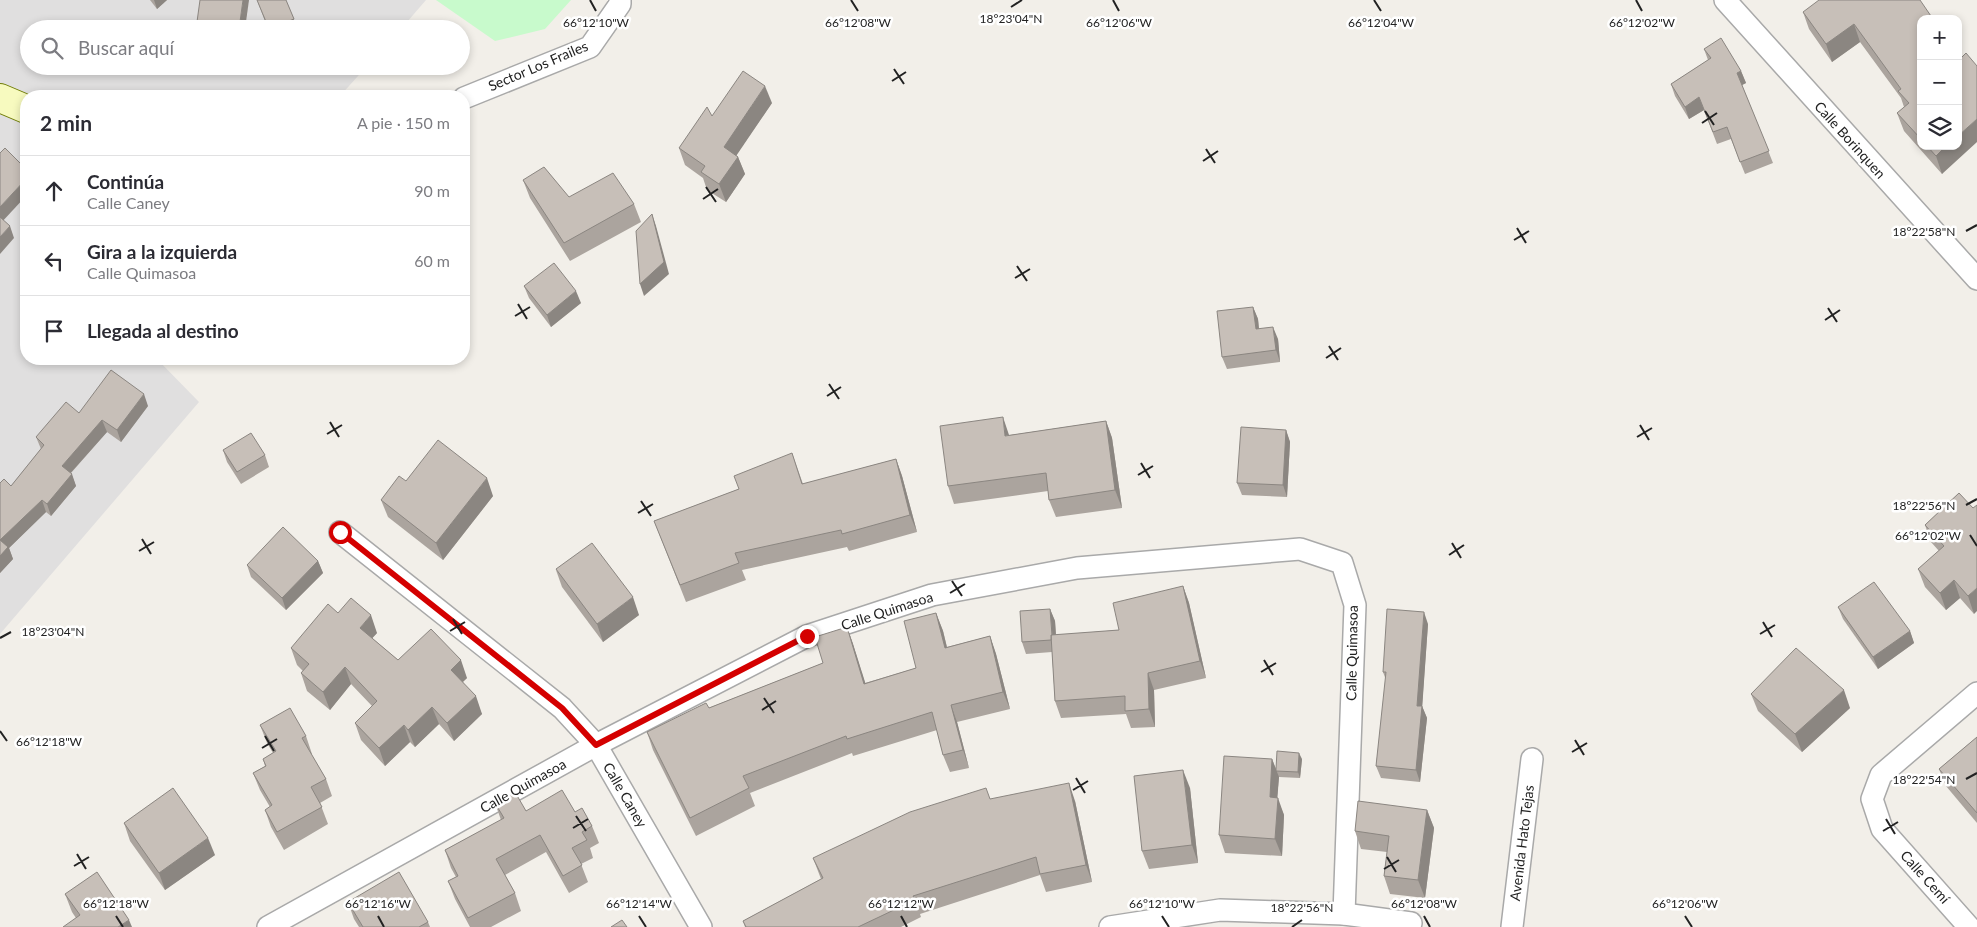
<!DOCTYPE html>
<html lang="es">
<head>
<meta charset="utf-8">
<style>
  :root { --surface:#fff; --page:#f2f2f3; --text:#2b2b33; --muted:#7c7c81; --line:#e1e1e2 }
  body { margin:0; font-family:Lato,sans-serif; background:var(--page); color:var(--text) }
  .controls { position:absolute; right:15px; top:15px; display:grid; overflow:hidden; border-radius:10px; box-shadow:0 2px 8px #0003 }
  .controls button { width:45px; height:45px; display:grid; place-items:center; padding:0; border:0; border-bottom:1px solid var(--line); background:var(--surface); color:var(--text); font:25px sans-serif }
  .stop { position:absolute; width:15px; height:15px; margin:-11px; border:4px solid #d40000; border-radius:50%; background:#fff }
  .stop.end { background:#d40000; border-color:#fff; box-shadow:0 1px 5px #0008 }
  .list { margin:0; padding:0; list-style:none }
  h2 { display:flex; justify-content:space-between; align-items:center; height:65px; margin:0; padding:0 20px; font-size:21px }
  h2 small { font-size:16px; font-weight:400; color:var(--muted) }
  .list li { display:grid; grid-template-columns:32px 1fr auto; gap:15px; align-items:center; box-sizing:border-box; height:70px; padding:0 20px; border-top:1px solid var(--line) }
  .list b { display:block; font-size:19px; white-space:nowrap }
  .list p { margin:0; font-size:16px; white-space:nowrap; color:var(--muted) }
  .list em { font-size:16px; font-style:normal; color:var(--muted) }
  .icon { flex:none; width:28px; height:28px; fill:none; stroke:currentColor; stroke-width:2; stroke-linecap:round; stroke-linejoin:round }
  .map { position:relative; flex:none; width:1977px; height:927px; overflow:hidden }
  .search { position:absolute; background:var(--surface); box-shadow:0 2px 8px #0003; left:20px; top:20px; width:450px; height:55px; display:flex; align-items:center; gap:12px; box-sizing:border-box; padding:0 18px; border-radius:28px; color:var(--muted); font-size:19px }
  .panel { position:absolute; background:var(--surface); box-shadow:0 2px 8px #0003; left:20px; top:90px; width:450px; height:275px; border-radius:20px }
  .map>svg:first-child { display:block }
</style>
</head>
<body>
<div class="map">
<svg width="1977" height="927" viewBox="0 0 1977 927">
  <rect width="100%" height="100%" fill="#f2efe9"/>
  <!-- residential -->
  <polygon fill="#e0dfdf" points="0,0 426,0 401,29 29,29 29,66 367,66 340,96 26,96 26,359 157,359 199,402 0,634"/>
  <!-- park -->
  <polygon fill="#c8facc" points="436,0 571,0 545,29 495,41"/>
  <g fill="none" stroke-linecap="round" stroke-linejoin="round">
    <!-- street casing -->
    <g stroke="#a9a9a9" stroke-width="24">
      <g id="street">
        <polyline points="1725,0 1977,279"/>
        <polyline points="464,98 590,47 620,4 620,0"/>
        <polyline points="340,532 562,708 596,745 701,927"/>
        <polyline points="268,927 596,745 807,636 932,595 1077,568 1300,549 1342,563 1355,605 1344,914"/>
        <polyline points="1110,927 1220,910 1344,914 1411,923"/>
        <polyline points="1512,927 1532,759"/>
        <polyline points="1969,927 1882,829 1872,799 1881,775 1977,693"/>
      </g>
    </g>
    <!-- secondary casing -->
    <g stroke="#707d05" stroke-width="30">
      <polyline id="secondary" points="0,98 26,109"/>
    </g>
    <!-- street -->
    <use href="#street" stroke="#fff" stroke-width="21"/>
    <!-- secondary -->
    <use href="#secondary" stroke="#f7fabf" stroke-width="28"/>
  </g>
  <!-- wall -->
  <g fill="#aba49e">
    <polygon points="150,0 167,0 157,9"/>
    <polygon points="257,0 286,0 298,29 268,29"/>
    <polygon points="1803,12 1921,19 1921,146 1958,146 1942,174 1904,131 1897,113 1904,107 1901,98 1860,42 1832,62 1809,29"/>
    <polygon points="1704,49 1741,71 1746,83 1742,85 1773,163 1745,174 1731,139 1717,144 1704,110 1689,119 1675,96 1671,84 1708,60"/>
    <polygon points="772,103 736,155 738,157 745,174 726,202 707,190 703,178 685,165 679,148 712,116"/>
    <polygon points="523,180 569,197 634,204 641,222 570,261 530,198"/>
    <polygon points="524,286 581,303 551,327 529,298"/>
    <polygon points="1253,307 1258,319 1259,329 1278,339 1280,362 1227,369 1222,357"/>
    <polygon points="148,406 121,442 107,432 71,473 76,486 51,516 46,512 9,548 13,559 0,573 0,483 11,486 41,449 36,437"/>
    <polygon points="1106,421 1112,438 1122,508 1056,517 1049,500 1048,491 954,504 948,486 1010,435"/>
    <polygon points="1286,430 1290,442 1287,497 1242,495 1237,483"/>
    <polygon points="223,450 265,455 269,467 241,484 227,462"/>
    <polygon points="792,453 803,484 896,459 902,476 917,532 849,551 847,547 742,570 746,580 686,602 654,521 739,489"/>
    <polygon points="406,481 493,496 443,560 388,517 381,500"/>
    <polygon points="1959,493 1974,614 1960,598 1946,610 1925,587 1918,569 1939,551 1931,542 1925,525"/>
    <polygon points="318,561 323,573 286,610 251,577 247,565"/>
    <polygon points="556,570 639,615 603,642 562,587"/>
    <polygon points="1183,586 1189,603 1206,678 1154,690 1155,727 1131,728 1126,714 1061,718 1055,701 1052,652 1026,654 1022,642 1050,609 1055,621 1056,635 1119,630"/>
    <polygon points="1838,607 1910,631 1914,643 1878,669 1843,619"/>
    <polygon points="338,613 377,633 372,638 398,660 467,678 463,682 482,714 454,741 439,724 415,747 410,742 385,766 361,740 355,723 372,706 351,684 330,710 307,691 301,673 303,671 297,665 291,648"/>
    <polygon points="936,613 943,631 947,647 990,636 996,654 1010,709 957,722 969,768 950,772 943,755 937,730 853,756 852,753 750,793 755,806 696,836 653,750 647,732 823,663 847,627 853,644 865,683 916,668"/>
    <polygon points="1428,624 1422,706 1427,718 1420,782 1381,778 1376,766 1386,680 1383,672"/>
    <polygon points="1751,694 1850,708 1802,752 1758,711"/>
    <polygon points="260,725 306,736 312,754 311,754 326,779 332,796 320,803 328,824 284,850 271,827 265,810 270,807 260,790 253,773 265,766 263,759 273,753 267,743"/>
    <polygon points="1977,737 1977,823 1946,786 1939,769"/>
    <polygon points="1272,759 1276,769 1302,759 1300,778 1279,777 1277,798 1284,815 1282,856 1225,853 1219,835"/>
    <polygon points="1190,788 1198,863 1149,869 1142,851"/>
    <polygon points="991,799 1075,801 1092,882 1046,892 1040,875 920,914 921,917 901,927 745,927 743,921 821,879 813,858"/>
    <polygon points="495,803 526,811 575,812 592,826 599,843 590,848 593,858 581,864 588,882 569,893 546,852 505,875 515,893 521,911 491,927 470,927 455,899 448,881 456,877 451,868 445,850 501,820"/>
    <polygon points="1427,810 1434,828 1425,898 1390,894 1384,876 1387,852 1361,849 1355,831"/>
    <polygon points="124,823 215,855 165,890 130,841"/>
    <polygon points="65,894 132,927 76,918 72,912"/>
    <polygon points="348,902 428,922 430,927 359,927 354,919"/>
  </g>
  <!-- shaded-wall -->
  <g fill="#8b8681">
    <polygon points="154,0 167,0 157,9"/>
    <polygon points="243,0 249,0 245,29 239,29"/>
    <polygon points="1854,24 1860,42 1832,62 1826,44"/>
    <polygon points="1741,71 1746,83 1742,85 1737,73"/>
    <polygon points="765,86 772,103 730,165 724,147"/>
    <polygon points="1699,97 1704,110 1689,119 1685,107"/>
    <polygon points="1977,119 1977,142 1942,174 1936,156 1946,146 1958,146 1958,136"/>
    <polygon points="464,147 469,159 464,163"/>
    <polygon points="738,157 745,174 726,202 719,184"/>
    <polygon points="26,179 26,196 0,224 0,207"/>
    <polygon points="652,214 656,226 669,274 644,296 640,284"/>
    <polygon points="10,226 14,238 0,254 0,237"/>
    <polygon points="576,291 581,303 551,327 547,315"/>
    <polygon points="1253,307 1258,319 1260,341 1256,329"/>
    <polygon points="1273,327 1278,339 1280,362 1276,350"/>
    <polygon points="144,394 148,406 121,442 117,430"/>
    <polygon points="1003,417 1009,435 1005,436"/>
    <polygon points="102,420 107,432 66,478 62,466"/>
    <polygon points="1106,421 1112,438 1122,508 1115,490"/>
    <polygon points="1286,430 1290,442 1287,497 1283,485"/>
    <polygon points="896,459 902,476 917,532 910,515"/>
    <polygon points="72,474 76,486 51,516 47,504"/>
    <polygon points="487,478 493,496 443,560 436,543"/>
    <polygon points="42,500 46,512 9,548 13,559 0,573 0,540"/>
    <polygon points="318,561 323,573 286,610 282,598"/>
    <polygon points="1954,580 1960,598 1946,610 1940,593"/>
    <polygon points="1183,586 1189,603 1206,678 1200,661"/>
    <polygon points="1977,588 1977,611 1974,614 1968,596"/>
    <polygon points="633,597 639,615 603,642 597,624"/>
    <polygon points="1050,609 1055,621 1057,652 1053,640"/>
    <polygon points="1424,612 1428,624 1422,710 1422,706 1427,718 1420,782 1416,770 1417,706"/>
    <polygon points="936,613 943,631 951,665 945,648"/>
    <polygon points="371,615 377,633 366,645 360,628"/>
    <polygon points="847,627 853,644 871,701 864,684"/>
    <polygon points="1910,631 1914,643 1878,669 1873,657"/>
    <polygon points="990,636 996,654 1010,709 1003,692"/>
    <polygon points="461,660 467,678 457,687 451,670"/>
    <polygon points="345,667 351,684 330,710 323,692"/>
    <polygon points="1148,673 1154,690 1155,727 1149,709"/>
    <polygon points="1844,690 1850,708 1802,752 1795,734"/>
    <polygon points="476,696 482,714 454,741 447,723"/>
    <polygon points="951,705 957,722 969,768 963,750"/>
    <polygon points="432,707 439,724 415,747 408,730"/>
    <polygon points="404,725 410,742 385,766 379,748"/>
    <polygon points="1299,753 1302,759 1300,778 1298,772"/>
    <polygon points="1272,759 1279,777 1276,815 1270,797"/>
    <polygon points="1183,770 1190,788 1198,863 1192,845"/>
    <polygon points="1069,783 1075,801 1092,882 1086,865"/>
    <polygon points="1278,798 1284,815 1282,856 1275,839"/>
    <polygon points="1427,810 1434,828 1425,898 1418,880"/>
    <polygon points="208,838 215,855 165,890 159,873"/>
    <polygon points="129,920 132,927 118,927"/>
  </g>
  <!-- building -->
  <g fill="#c7bfb8" stroke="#8b8681">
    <polygon points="200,0 243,0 239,29 196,29"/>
    <polygon points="257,0 286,0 294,19 269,29"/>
    <polygon points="1819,0 1920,0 1933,19 1921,19 1921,139 1897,113 1909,103 1898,91 1901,89 1854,24 1826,44 1803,12"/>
    <polygon points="1721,38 1741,71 1737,73 1769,151 1740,162 1727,127 1713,132 1699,97 1685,107 1671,84 1711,58 1704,49"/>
    <polygon points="1966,53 1977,66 1977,119 1958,136 1958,54 1961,58"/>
    <polygon points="743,71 765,86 724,147 738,157 719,184 701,172 705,166 679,148 707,107 712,116"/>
    <polygon points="1927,146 1946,146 1936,156"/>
    <polygon points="5,148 26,169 26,179 0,207 0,153"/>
    <polygon points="544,167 569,197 613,173 634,204 564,243 523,180"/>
    <polygon points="652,214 664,262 640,284 636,231"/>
    <polygon points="0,217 10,226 0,237"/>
    <polygon points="554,263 576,291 547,315 524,286"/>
    <polygon points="1253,307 1256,329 1273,327 1276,350 1222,357 1217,311"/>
    <polygon points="111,370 144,394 117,430 102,420 62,466 72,474 47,504 42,500 0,540 8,547 0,556 0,483 4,479 11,486 44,445 36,437 66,402 79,413"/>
    <polygon points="1003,417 1005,436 1106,421 1115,490 1049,500 1046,473 948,486 940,426"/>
    <polygon points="1241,427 1286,430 1283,485 1237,483"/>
    <polygon points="251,433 265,455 237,472 223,450"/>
    <polygon points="438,440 487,478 436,543 381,500 399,476 406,481"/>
    <polygon points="792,453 802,484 896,459 910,515 842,534 841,530 735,553 739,563 680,585 654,521 739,489 734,476"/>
    <polygon points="1959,493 1973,508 1977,505 1977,588 1968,596 1954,580 1940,593 1918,569 1944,546 1925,525"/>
    <polygon points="283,527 318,561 282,598 247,565"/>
    <polygon points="592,543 633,597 597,624 556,569"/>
    <polygon points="1874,582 1910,631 1873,657 1838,607"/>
    <polygon points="1183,586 1200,661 1148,673 1149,709 1125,711 1125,696 1055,701 1051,635 1119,630 1113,603"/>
    <polygon points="351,598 371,615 360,628 398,660 431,629 461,660 451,670 476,696 447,723 432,707 408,730 404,725 379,748 355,723 377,701 345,667 323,692 301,673 309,664 291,648 328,604 338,613"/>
    <polygon points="1050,609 1052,635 1051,635 1051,640 1022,642 1020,611"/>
    <polygon points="1387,609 1424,612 1417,706 1422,706 1416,770 1376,766 1386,672 1383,672"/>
    <polygon points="936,613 945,648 990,636 1003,692 951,705 963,750 943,755 932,712 847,739 846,736 743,776 749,788 690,818 647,732 706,703 709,708 823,663 815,637 847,627 864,684 916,668 904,621"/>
    <polygon points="1796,648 1844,690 1795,734 1751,694"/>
    <polygon points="290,708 306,736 302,738 326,779 311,787 322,807 277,832 265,810 272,805 253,773 266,766 263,759 276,751 260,725"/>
    <polygon points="1977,737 1977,813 1939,769"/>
    <polygon points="1277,751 1299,753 1298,772 1276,771 1276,769"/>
    <polygon points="1224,756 1272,759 1270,797 1278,798 1275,839 1219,835"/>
    <polygon points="1183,770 1192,845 1142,851 1134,776"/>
    <polygon points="1069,783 1086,865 1040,874 1036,857 913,896 915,900 858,927 746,927 743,921 823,878 813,858 910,812 986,788 990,799"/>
    <polygon points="173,788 208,838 159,873 124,823"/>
    <polygon points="562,790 575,812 582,808 592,826 582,832 587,840 572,848 582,865 563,876 540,835 496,859 515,893 468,918 448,881 458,876 445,850 504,818 495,803 515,792 526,811"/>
    <polygon points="1358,801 1427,810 1418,880 1384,876 1389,836 1355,831"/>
    <polygon points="97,872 129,920 118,927 63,927 80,915 65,894"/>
    <polygon points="399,872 428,922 419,927 363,927 348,902"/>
    <polygon points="622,920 627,927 611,927"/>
  </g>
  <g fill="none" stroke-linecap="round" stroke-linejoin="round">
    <!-- route -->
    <polyline stroke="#d40000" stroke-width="6" points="340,532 562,708 596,745 807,636"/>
  </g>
  <!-- ticks -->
  <path fill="none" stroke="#222" stroke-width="2" d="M 590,0 L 596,11M 851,0 L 858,11M 1113,0 L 1119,11M 1374,0 L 1381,11M 1636,0 L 1642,11M 1011,7 L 1022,0M 894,69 L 904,84M 892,81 L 906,72M 1705,111 L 1714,125M 1702,123 L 1717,113M 1206,149 L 1215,163M 1203,161 L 1218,151M 706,187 L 716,202M 703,199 L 718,189M 1517,228 L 1526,243M 1966,231 L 1977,225M 1514,240 L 1529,231M 1017,266 L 1027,281M 1015,278 L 1030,269M 518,304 L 527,319M 1828,308 L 1837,322M 515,316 L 530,307M 1825,320 L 1840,310M 1329,346 L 1338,360M 1326,358 L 1341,348M 829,384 L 839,399M 827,396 L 841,387M 330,422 L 339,437M 1640,425 L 1649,440M 327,434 L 342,425M 1637,437 L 1652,428M 1141,463 L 1150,478M 1138,475 L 1153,466M 641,501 L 651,516M 1966,505 L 1977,499M 638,513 L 653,504M 1970,535 L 1977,546M 142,539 L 151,554M 1452,543 L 1461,558M 139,551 L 154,542M 1449,555 L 1464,545M 952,581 L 962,596M 950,593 L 965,584M 453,619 L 462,634M 1763,622 L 1772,637M 450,631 L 465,622M 1760,634 L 1775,625M 0,638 L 11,632M 1264,660 L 1273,675M 1261,672 L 1276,663M 764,698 L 774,713M 762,710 L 776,701M 0,731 L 7,741M 265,736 L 274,751M 1575,740 L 1584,755M 262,748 L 277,739M 1572,752 L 1587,743M 1076,778 L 1085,793M 1966,779 L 1977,773M 1073,790 L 1088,781M 576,816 L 586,831M 1886,819 L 1895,834M 573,828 L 588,819M 1883,831 L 1898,822M 77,854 L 86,869M 1387,857 L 1396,872M 74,866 L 89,857M 1384,869 L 1399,860M 116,916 L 123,927M 378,916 L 384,927M 639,916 L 646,927M 901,916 L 907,927M 1162,916 L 1169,927M 1424,916 L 1430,927M 1685,916 L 1692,927M 1292,927 L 1302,920"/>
  <g text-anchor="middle" stroke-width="5" stroke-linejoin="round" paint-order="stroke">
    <!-- street labels -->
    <g font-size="14" fill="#222" stroke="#fff">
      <text transform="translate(538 66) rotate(-23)" y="5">Sector Los Frailes</text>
      <text transform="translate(1850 140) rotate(48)" y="5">Calle Borinquen</text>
      <text transform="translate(887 611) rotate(-18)" y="5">Calle Quimasoa</text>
      <text transform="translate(1352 653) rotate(-89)" y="5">Calle Quimasoa</text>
      <text transform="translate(523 786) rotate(-29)" y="5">Calle Quimasoa</text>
      <text transform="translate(625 795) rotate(60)" y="5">Calle Caney</text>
      <text transform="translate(1522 843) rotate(-83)" y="5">Avenida Hato Tejas</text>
      <text transform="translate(1925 877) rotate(48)" y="5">Calle Cemí</text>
    </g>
  </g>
  <g font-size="12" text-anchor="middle" fill="#222" stroke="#fff" stroke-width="5" stroke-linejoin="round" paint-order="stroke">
    <text x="1011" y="23">18°23'04"N</text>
    <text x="596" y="27">66°12'10"W</text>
    <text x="858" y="27">66°12'08"W</text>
    <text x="1119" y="27">66°12'06"W</text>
    <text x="1381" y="27">66°12'04"W</text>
    <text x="1642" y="27">66°12'02"W</text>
    <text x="1924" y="236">18°22'58"N</text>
    <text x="1924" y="510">18°22'56"N</text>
    <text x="1928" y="540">66°12'02"W</text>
    <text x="53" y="636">18°23'04"N</text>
    <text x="49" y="746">66°12'18"W</text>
    <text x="1924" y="784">18°22'54"N</text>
    <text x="116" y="908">66°12'18"W</text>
    <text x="378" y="908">66°12'16"W</text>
    <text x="639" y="908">66°12'14"W</text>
    <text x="901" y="908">66°12'12"W</text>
    <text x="1162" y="908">66°12'10"W</text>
    <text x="1424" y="908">66°12'08"W</text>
    <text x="1685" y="908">66°12'06"W</text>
    <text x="1302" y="912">18°22'56"N</text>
  </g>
</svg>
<div class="controls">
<button>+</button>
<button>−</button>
<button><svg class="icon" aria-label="layers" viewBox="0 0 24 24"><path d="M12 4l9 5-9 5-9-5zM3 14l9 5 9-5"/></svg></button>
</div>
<div class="stop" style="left:340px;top:532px"></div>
<div class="stop end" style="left:807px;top:636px"></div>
<div class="search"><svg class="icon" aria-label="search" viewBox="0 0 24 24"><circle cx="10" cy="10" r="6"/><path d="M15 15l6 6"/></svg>Buscar aquí</div>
<section class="panel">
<h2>2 min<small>A pie · 150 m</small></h2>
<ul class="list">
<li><svg class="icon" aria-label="ahead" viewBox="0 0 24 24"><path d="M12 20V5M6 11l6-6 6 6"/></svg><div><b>Continúa</b><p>Calle Caney</p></div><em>90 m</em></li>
<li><svg class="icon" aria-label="left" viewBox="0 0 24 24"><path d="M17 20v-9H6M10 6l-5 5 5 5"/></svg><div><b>Gira a la izquierda</b><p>Calle Quimasoa</p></div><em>60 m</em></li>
<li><svg class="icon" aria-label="arrive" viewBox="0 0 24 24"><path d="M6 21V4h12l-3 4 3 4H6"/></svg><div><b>Llegada al destino</b></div></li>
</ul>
</section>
</div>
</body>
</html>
